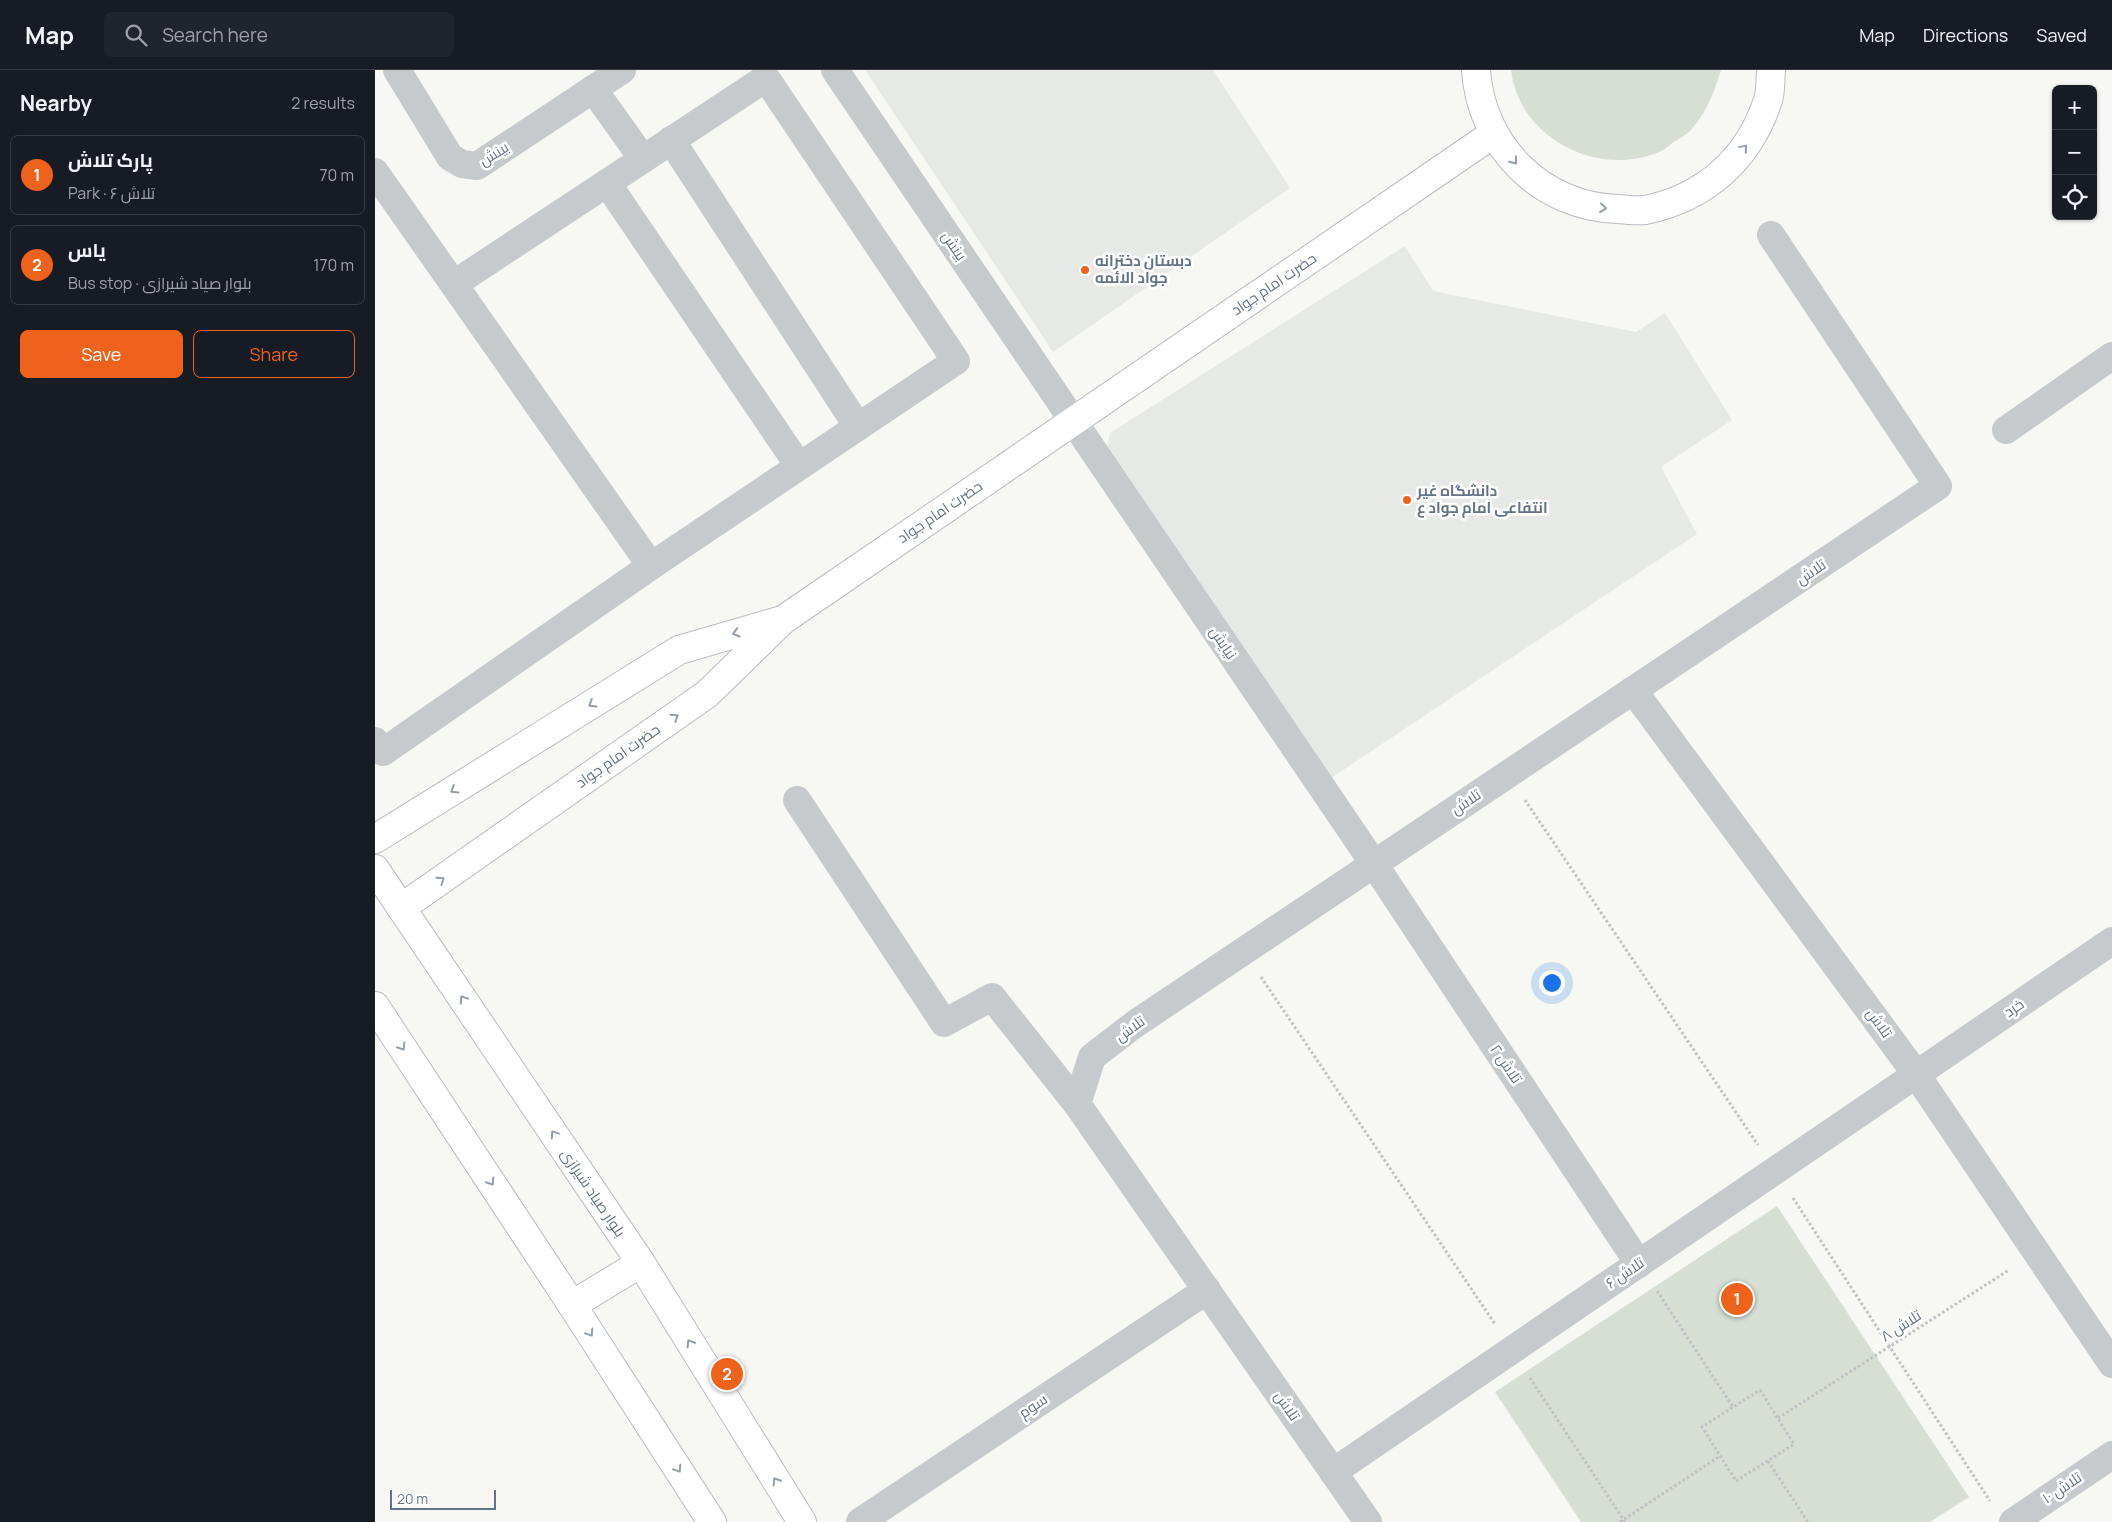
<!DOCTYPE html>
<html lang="en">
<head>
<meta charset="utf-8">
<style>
  :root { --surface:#171b24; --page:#20242c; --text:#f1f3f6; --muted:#9ea1a6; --line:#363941; --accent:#ef621b }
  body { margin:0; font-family:Manrope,Cairo,sans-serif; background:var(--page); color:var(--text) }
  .controls { position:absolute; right:15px; top:15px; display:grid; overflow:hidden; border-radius:8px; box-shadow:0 1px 4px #0004 }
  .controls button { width:45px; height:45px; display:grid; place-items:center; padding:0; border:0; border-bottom:1px solid var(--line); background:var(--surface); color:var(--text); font:25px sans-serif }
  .scale { position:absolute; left:15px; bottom:12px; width:106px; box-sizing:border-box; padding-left:5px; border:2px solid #647486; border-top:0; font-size:14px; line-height:18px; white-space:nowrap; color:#647486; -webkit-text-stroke:4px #fff; paint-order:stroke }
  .you { position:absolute; left:1176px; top:912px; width:18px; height:18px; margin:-12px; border:4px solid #fff; border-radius:50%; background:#1a73e8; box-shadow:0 0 0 8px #1a73e833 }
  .badge { display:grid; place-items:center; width:32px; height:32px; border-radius:50%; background:var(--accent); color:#fff; font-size:16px; font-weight:700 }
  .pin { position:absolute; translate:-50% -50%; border:2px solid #fff; box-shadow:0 1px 5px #0006 }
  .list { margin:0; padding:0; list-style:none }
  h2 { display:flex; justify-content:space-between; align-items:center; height:65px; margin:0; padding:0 20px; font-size:21px }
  h2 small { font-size:16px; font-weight:400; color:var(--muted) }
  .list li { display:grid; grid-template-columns:32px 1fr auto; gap:15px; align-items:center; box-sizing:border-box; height:80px; margin:0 10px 10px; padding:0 10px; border:1px solid var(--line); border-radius:8px }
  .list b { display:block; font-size:19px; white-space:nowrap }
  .list p { margin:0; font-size:16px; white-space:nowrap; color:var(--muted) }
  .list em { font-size:16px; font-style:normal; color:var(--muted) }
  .actions { display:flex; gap:10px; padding:15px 20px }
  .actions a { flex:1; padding:11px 0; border:1px solid var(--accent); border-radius:8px; text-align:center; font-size:18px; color:var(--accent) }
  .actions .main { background:var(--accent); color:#fff }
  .icon { flex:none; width:28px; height:28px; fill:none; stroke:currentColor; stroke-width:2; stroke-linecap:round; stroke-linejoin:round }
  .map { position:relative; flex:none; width:1737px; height:1452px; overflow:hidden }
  header { display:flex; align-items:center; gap:30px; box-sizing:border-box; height:70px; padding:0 25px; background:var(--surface); border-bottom:1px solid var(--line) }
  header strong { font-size:24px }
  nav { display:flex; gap:28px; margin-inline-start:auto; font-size:18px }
  .search { width:350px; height:45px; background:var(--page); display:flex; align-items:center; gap:12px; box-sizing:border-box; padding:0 18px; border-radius:8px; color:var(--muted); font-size:19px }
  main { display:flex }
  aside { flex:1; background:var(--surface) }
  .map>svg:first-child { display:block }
</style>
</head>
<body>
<header>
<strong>Map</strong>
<div class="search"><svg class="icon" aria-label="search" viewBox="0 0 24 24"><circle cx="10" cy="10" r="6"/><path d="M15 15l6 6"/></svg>Search here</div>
<nav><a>Map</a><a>Directions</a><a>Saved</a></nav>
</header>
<main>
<aside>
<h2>Nearby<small>2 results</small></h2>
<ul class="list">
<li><span class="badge">1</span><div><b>پارک تلاش</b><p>Park · تلاش ۶</p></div><em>70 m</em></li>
<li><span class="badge">2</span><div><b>یاس</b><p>Bus stop · بلوار صیاد شیرازی</p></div><em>170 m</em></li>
</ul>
<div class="actions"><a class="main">Save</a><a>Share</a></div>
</aside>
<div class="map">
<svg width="1737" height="1452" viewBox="0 0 1737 1452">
  <rect width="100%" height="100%" fill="#f7f7f3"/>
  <!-- built -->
  <g fill="#e7e9e7">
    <polygon points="490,0 838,0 915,118 678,282"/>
    <polygon points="1030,176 1058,221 1261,262 1290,243 1357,350 1286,397 1322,464 944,716 731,387 735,363"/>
  </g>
  <!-- green -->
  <g fill="#d7dfd4">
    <path d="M 1136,0 L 1346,0 C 1339,22 1332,43 1315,61 C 1311,65 1305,68 1300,71 C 1295,75 1289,80 1284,82 C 1222,108 1144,68 1136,0 Z"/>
    <polygon points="1402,1136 1594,1427 1555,1452 1206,1452 1120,1322"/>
  </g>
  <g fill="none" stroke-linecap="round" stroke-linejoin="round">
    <!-- secondary casing -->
    <g stroke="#b8bdc2" stroke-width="30">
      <g id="secondary">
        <path d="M 1101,0 C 1106,76 1166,137 1243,139 C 1252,140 1261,141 1270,140 C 1330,128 1374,89 1393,30 C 1396,21 1395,10 1396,0"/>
        <polyline points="0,769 304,580 404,551"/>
        <polyline points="0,799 266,1193 427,1452"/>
        <polyline points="26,838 332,624 408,550 1118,64"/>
        <polyline points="0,936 197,1235 337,1452"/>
        <polyline points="197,1235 266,1193"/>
      </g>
    </g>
    <!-- path -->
    <g stroke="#c0c1c4" stroke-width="3" stroke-dasharray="2.5 2.5" stroke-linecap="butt">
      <polyline points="1150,730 1383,1075"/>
      <polyline points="886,907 1120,1254"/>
      <polyline points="1418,1128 1615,1431"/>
      <polyline points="1282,1221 1358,1337"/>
      <polyline points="1155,1308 1250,1452"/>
      <polygon points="1385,1320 1419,1374 1361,1411 1327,1357"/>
      <polyline points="1403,1348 1634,1200"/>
      <polyline points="1393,1391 1433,1452"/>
      <polyline points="1245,1452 1345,1386"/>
    </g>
    <!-- street -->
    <g stroke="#c6cacd" stroke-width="28">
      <polyline points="22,0 75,87 87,94 102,96 247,0"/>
      <polyline points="460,0 999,794 1264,1194"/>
      <polyline points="218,19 268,89"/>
      <polyline points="296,70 483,357"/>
      <polyline points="0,102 276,496 8,682 0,671"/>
      <polyline points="232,113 424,396"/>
      <polyline points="79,214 391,8 581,291 276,496"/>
      <polyline points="1631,360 1737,286"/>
      <polyline points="1258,620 1541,1004 1737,1294"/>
      <polyline points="422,730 569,953 617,927 702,1034"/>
      <polyline points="958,1402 1737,871"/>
      <polyline points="485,1452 832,1220"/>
      <polyline points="993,1452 702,1034 717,987 760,954 1563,416 1396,165"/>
      <polyline points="1638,1452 1737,1385"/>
    </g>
    <!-- secondary -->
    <use href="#secondary" stroke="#fff" stroke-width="28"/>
  </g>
  <!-- one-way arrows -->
  <defs><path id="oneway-chevron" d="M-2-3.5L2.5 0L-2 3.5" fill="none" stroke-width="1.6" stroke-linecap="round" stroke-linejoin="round" transform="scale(1.25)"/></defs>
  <g stroke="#929eaa">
    <use href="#oneway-chevron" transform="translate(1369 78) rotate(-50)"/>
    <use href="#oneway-chevron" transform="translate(1139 91) rotate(52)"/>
    <use href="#oneway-chevron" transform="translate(1228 138) rotate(6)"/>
    <use href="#oneway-chevron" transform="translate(361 563) rotate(164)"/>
    <use href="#oneway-chevron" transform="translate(217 634) rotate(148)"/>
    <use href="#oneway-chevron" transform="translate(300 647) rotate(-35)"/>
    <use href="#oneway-chevron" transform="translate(79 720) rotate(148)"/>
    <use href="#oneway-chevron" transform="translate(66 810) rotate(-35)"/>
    <use href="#oneway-chevron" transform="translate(88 929) rotate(-124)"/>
    <use href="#oneway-chevron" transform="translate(27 977) rotate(57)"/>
    <use href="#oneway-chevron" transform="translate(179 1064) rotate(-124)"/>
    <use href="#oneway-chevron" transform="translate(116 1112) rotate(57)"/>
    <use href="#oneway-chevron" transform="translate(215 1263) rotate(57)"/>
    <use href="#oneway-chevron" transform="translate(315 1273) rotate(-122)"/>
    <use href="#oneway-chevron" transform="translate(303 1399) rotate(57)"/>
    <use href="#oneway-chevron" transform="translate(401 1411) rotate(-122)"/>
  </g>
  <!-- markers -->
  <g fill="#ef621b" stroke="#fff" stroke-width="2">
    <circle cx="710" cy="200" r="5"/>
    <circle cx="1032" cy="430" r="5"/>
  </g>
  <g text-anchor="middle" stroke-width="5" stroke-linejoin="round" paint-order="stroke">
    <!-- street labels -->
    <g font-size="15" fill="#647486" stroke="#fff">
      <text transform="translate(119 84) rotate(-32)" y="5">بینش</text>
      <text transform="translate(579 176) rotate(56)" y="5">بینش</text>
      <text transform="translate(899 214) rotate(-34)" y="5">حضرت امام جواد</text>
      <text transform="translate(565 442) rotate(-34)" y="5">حضرت امام جواد</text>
      <text transform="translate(1436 502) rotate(-34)" y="5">تلاش</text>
      <text transform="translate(848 573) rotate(56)" y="5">نیایش</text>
      <text transform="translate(243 686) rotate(-35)" y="5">حضرت امام جواد</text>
      <text transform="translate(1091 732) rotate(-34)" y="5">تلاش</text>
      <text transform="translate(1639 938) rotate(-34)" y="5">خرد</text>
      <text transform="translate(1504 953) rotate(54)" y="5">تلاش</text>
      <text transform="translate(755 959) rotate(-36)" y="5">تلاش</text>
      <text transform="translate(1131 994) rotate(56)" y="5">تلاش ۲</text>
      <text transform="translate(218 1123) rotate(56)" y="5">بلوار صیاد شیرازی</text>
      <text transform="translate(1250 1203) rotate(-34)" y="5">تلاش ۶</text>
      <text transform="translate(1526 1256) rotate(-33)" y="5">تلاش ۸</text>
      <text transform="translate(658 1336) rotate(-34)" y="5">سوم</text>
      <text transform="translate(912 1336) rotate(55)" y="5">تلاش</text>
      <text transform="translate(1687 1418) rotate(-34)" y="5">تلاش ۱۰</text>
    </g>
    <!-- poi labels -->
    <g font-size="15" font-weight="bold" fill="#647486" stroke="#fff" text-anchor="start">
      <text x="720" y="196">دبستان دخترانه<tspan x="720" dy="17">جواد الائمه</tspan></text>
      <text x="1042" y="426">دانشگاه غیر<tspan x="1042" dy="17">انتفاعی امام جواد ع</tspan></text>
    </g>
  </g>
</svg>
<div class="controls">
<button>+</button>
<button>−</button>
<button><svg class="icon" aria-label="locate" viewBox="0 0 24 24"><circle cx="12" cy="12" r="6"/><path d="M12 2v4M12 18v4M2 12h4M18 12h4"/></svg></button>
</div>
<div class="scale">20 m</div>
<div class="you"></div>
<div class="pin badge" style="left:1362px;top:1229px">1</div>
<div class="pin badge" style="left:352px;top:1304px">2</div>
</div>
</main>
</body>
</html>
